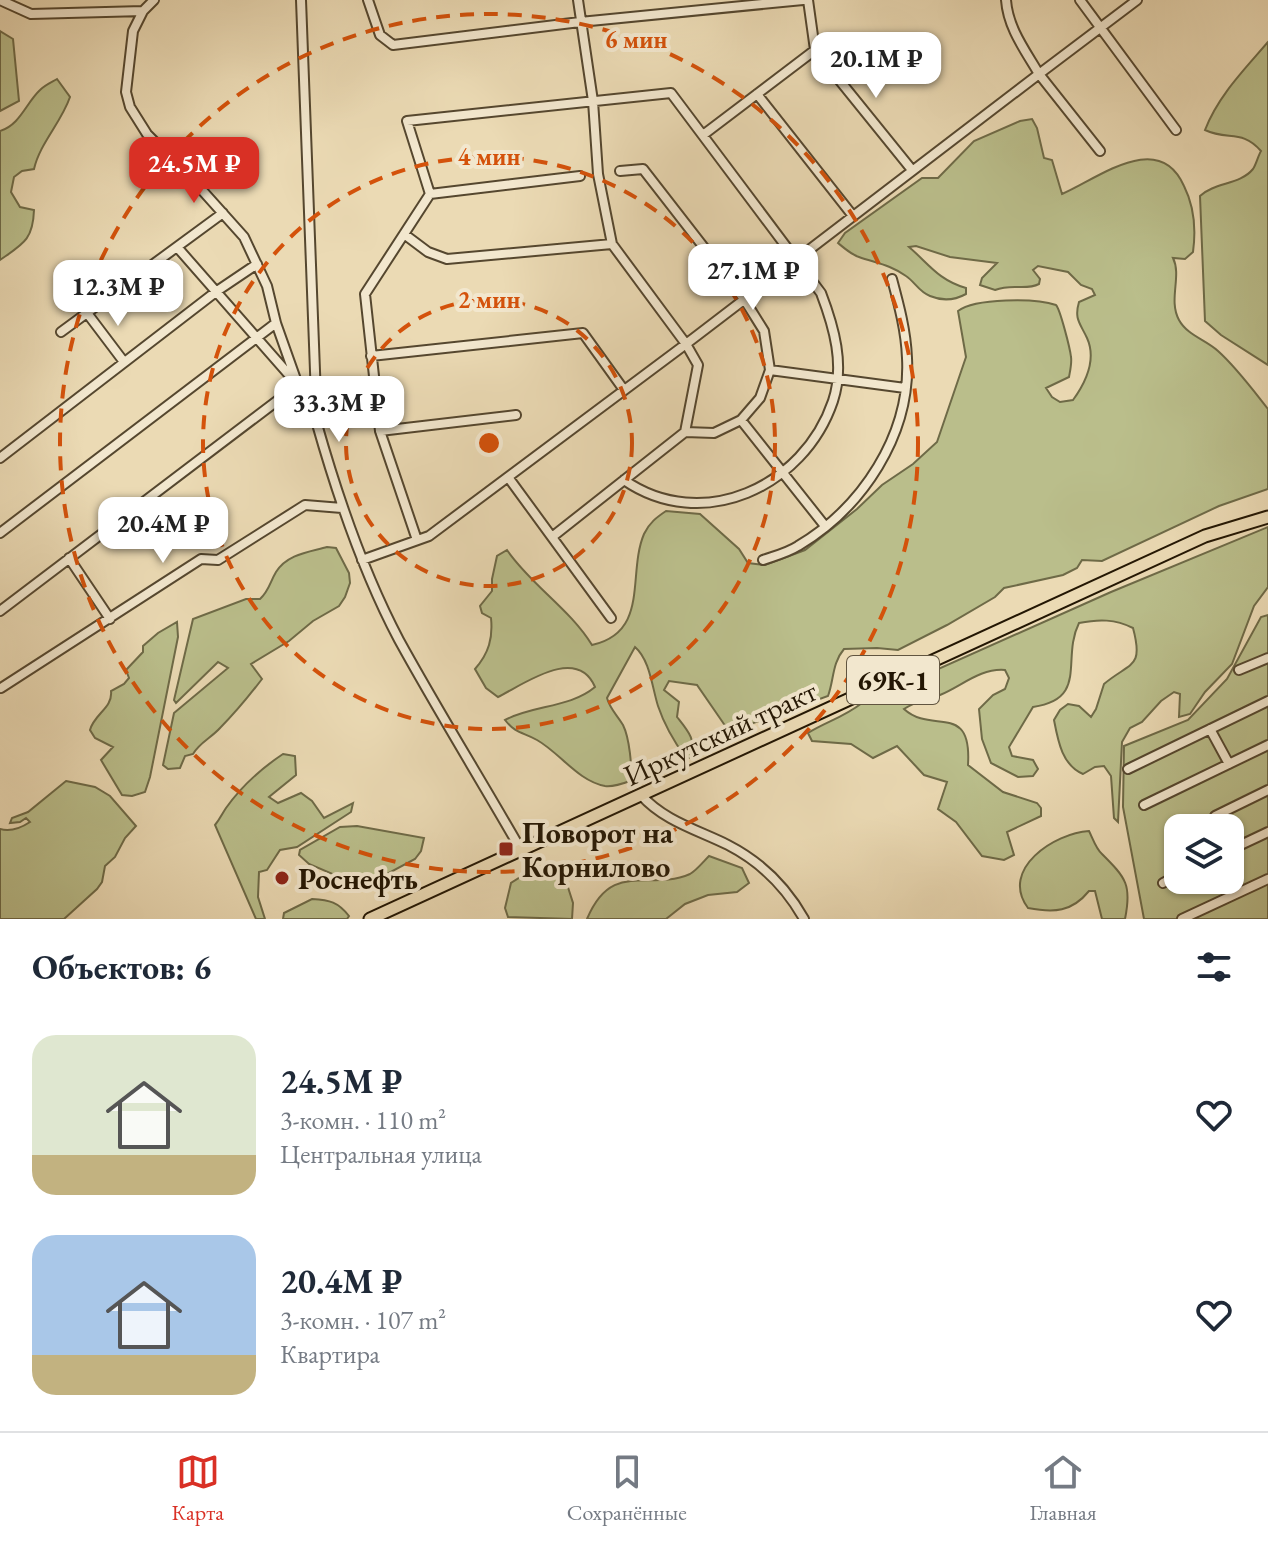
<!DOCTYPE html>
<html lang="ru">
<head>
<meta charset="utf-8">
<style>
	body { margin:0; font-family:"EB Garamond",serif; background:#f6f6f7; color:#1f2937; height:100vh; display:flex; flex-direction:column; font-size:30px; white-space:nowrap }
	* { box-sizing:border-box; margin:0 }
	p { font-size:26px; color:#747a83 }
	.icon { flex:none; width:44px; height:44px; fill:none; stroke:currentColor; stroke-width:2; stroke-linecap:round; stroke-linejoin:round }
	.map { position:relative; height:919px; overflow:hidden }
	.details { display:flex; flex-direction:column; background:#fff; flex:1 }
	.details>* { flex:none }
	.fabs { position:absolute; left:1164px; top:814px; display:grid; gap:16px }
	.fabs a { display:grid; place-items:center; width:80px; height:80px; border-radius:16px; background:#fff; box-shadow:0 2px 6px #0004; font-size:40px }
	.price { position:absolute; translate:-50% -68px; padding:0 18px; border-radius:16px; background:#fff; color:#222; font-size:26px; line-height:52px; filter:drop-shadow(0 2px 4px #0008) }
	.price::after { content:''; position:absolute; left:50%; top:48px; width:24px; height:18px; margin-left:-12px; background:inherit; clip-path:polygon(0 0,100% 0,50% 100%) }
	.price.selected { background:#d93025; color:#fff }
	ul { padding:0; list-style:none }
	li { display:flex; align-items:center; gap:24px; height:200px; padding:0 32px }
	li span { display:grid; place-items:center; flex:none; width:224px; height:160px; border-radius:24px; color:#555 }
	li>.icon { margin-inline-start:auto }
	span .icon { width:96px; height:96px; fill:#fffc; stroke-width:1 }
	li b { font-size:34px }
	h2 { display:flex; justify-content:space-between; align-items:center; height:96px; padding:0 32px; font-size:34px }
	.dock { display:flex; justify-content:space-around; align-items:center; height:112px; border-top:2px solid #e0e1e3; background:#fff; font-size:22px; color:#747a83 }
	.dock a { display:grid; justify-items:center; gap:4px }
	.dock .selected { color:#d93025 }
	.map>svg:first-child { display:block }
	.green { fill:#babe8b; stroke:#6e6a47; stroke-width:2; fill-rule:evenodd }
	.lines { fill:none; stroke-linecap:round; stroke-linejoin:round }
	.minor-casing { stroke:#55472f; stroke-width:12 }
	.major-casing { stroke:#231603; stroke-width:15 }
	.minor { stroke:#f2e7ce; stroke-width:8 }
	.major { stroke:#ebdab4; stroke-width:11 }
	.ring { fill:none; stroke:#d4520b; stroke-width:4; stroke-dasharray:14 10 }
	.poi-dot { fill:#8f2418; stroke:#f2e7ce; stroke-width:3 }
	.labels { text-anchor:middle; dominant-baseline:central; stroke-width:8; stroke-linejoin:round; paint-order:stroke }
	.shield { fill:#f2e7ce; stroke:#615540; stroke-width:2 }
	.shield-label { font-size:28px; font-weight:bold; fill:#231603 }
	.street-label { font-size:30px; fill:#231603; stroke:#f2e7ce }
	.poi-label { font-size:30px; font-weight:bold; fill:#231603; stroke:#f2e7ce; text-anchor:start }
	.centre { fill:#d4520b; stroke:#f2e7ce; stroke-width:4 }
	.ring-label { font-size:24px; text-anchor:middle; font-weight:bold; fill:#d4520b; stroke:#f2e7ce; stroke-width:8; stroke-linejoin:round; paint-order:stroke }
</style>
</head>
<body>
<div class="map">
<svg width="1268" height="919" viewBox="0 0 1268 919">
	<rect width="100%" height="100%" fill="#ebdab4"/>
	<filter id="stains"><feTurbulence type="fractalNoise" baseFrequency=".0025" numOctaves="4"/><feColorMatrix values="0 0 0 0 .2 0 0 0 0 .09 0 0 0 0 .02 0 0 0 .5 -.17"/></filter>
	<radialGradient id="worn" r=".72"><stop offset=".6" stop-color="#630" stop-opacity="0"/><stop offset="1" stop-color="#630" stop-opacity=".3"/></radialGradient>
	<!-- green -->
	<path class="green" d="M0,31l13,8 6,62 -19,10z
		M1268,42v323l-47,-30 -16,-14 -5,-125c15,-14 40,-11 53,-27 3,-4 5,-13 8,-18 -19,-22 -33,-10 -56,-21 13,-34 39,-60 63,-88z
		M57,79l13,18c-9,26 -30,46 -36,72l-12,2 -8,6 -3,15 9,15 14,3c-1,30 -11,34 -34,50v-129c20,-6 26,-28 40,-41 5,-5 12,-8 17,-11z
		M1032,119l5,9 7,30 8,2 10,34c37,-16 97,-65 122,-8 10,20 12,44 9,66l-8,7 -12,-1c9,18 -5,42 6,62 8,15 27,20 39,31 18,16 35,39 50,58v80l-49,17 -117,55 -20,-1 -5,8 -14,7 -59,13 -9,9 -48,28 -49,25 -21,-2 -33,1c-12,14 -10,31 -16,47l-94,34 -8,-3 -29,-42 -28,-4 -5,9 15,12 -2,15c11,14 19,22 15,41h-6c-11,-15 -22,-34 -28,-52 -6,-19 -8,-46 -23,-59l-28,51c3,11 10,17 16,27 6,12 10,43 7,56 -8,3 -17,6 -25,5 -27,-5 -45,-33 -68,-46 -14,-8 -21,-6 -32,-20 28,-15 65,-12 90,-33 -18,-42 -71,-3 -97,10l-12,-9 -11,-19c14,-16 18,-31 16,-51l-9,-5 -2,-7 12,-15v-12l5,-23 10,-6c24,35 63,59 85,95 58,-13 35,-71 52,-111 5,-11 13,-17 22,-23l34,3 39,35 9,14 17,2 40,-15 52,-41 25,-24 31,-21 24,-22 29,-85 -8,-46c17,-13 78,-13 98,-6 4,4 14,43 15,52 1,6 -1,14 -2,20l-23,11 6,9 8,5 13,-2c13,-18 24,-40 14,-62 -7,-15 -13,-19 -8,-36l16,-7 -3,-6 -11,-4 -13,-13 -30,-6 -5,4 7,9 -1,5c-14,7 -26,-1 -44,6l-15,-5 2,-7 15,-15 -47,-6 -34,-11 -7,1c19,16 29,33 57,41v6c-11,6 -24,7 -36,2 -11,-4 -15,-14 -24,-20 -15,-11 -30,-13 -47,-19 -7,-2 -15,-9 -21,-14l7,-10 77,-55h16l36,-37 46,-20z
		M1268,527v60l-14,19 -22,58 -27,28 -15,22 -11,3 1,-23 -6,-2 -13,9 -19,21 -12,6 -8,14 -4,80 -4,-4 -3,-42 -7,-10 -9,1 -12,7c-21,-9 -25,-33 -29,-54l6,-10 8,-6 11,2 12,11 5,-8 8,-25c26,-22 40,-15 29,-56 -18,-9 -34,-9 -54,-5 -18,36 10,76 -46,84l-24,40 3,9 21,4 5,9 -5,7 -15,1 -27,-14 -9,-24 -3,-30 14,-14 12,-6 4,-11 -4,-8c-25,-2 -43,16 -65,25 -13,5 -24,6 -36,14 28,26 68,-8 64,56l35,27 34,11 4,5v8l-34,16 7,23 -10,5 -22,-4 -26,-34 -18,-13 9,-27 -23,-7 -27,-29 -24,12 -22,-14 -39,-3 -4,-8c18,-11 36,-16 54,-30l249,-111z
		M327,547l9,1 13,25 1,10 -5,14 -6,9 -26,15 -24,20 -38,23 11,15c-13,17 -27,34 -42,49 -9,10 -21,15 -27,26l-8,2 -5,12 -12,1 -5,-4 11,-52 54,-45 -10,-6 -42,41 -2,-3 19,-81 53,-20h14c9,-8 10,-17 16,-27 11,-18 33,-20 51,-25z
		M1268,615v304h-124l-21,-112 1,-61 64,-26 39,-41 34,-62zM1178,828h52v52h-52z
		M177,622l1,15 -28,140 -5,15 -13,4 -10,-1 -21,-35 12,-13 -18,-9 -5,-8c4,-16 23,-22 21,-39l13,-7 5,-6 -3,-8 17,-18v-6l15,-13z
		M283,754l12,2 1,19 -27,22 9,6 23,-10 11,8 12,17 29,-15 -2,9 -54,35 -17,3 -13,20 -8,2 -1,25 7,22h-9l-41,-94c5,-6 7,-11 11,-17 15,-21 36,-40 57,-54z
		M66,781l29,6 15,9 26,30 -11,12 -10,19 -10,9 -3,16 -5,7 -33,30h-64v-90c11,3 21,-1 30,-7l-4,-4 -6,4 -10,1 2,-5 16,-6z
		M357,826l67,12 -3,13 -6,8 -41,22 -14,-2 -9,3 -42,-18 -10,-9 1,-5 40,-23z
		M1089,831c4,8 7,18 13,23 24,24 30,31 23,65h-23l-7,-28h-6c-17,21 -35,22 -61,17 -29,-39 27,-75 61,-77z
		M709,856l33,12 7,15 -12,9 -29,3 -23,9 -19,15h-79c25,-60 62,-27 103,-45 7,-4 13,-12 19,-18z
		M533,869l32,9 8,25 -1,16 -64,-2 -3,-9 6,-25z
		M312,899c18,1 26,3 37,17l-2,3h-64l1,-6z"/>
	<g class="lines">
		<defs>
			<path id="minor" d="M0,0l31,14 112,-3
				M154,0l-11,11 -10,20 -7,61 4,15 17,27 45,45 52,58 23,49 9,37 22,62 17,33
				M301,0l16,424c21,74 46,148 82,216 39,71 82,140 122,210
				M368,0l12,35 13,10 187,-23 223,-22
				M578,0l15,101 5,73 14,70
				M808,0l7,50
				M1080,0l96,130
				M815,50l97,120
				M757,94l96,122
				M703,135l112,-85
				M1100,151l-61,-77 98,-74
				M620,171l23,-2 101,130 20,32 6,39 -10,28 -19,22 -27,13 -29,-1
				M430,194l150,-18
				M404,234l24,18 19,7 165,-15 74,100 12,21 -13,67 -133,105
				M87,313l37,49
				M61,332l162,-119
				M371,356l212,-23 41,57
				M770,370l135,18
				M741,420l84,106
				M380,431l136,-16
				M0,458l217,-167 40,-27
				M508,477l103,141
				M0,533l276,-210
				M417,540l-37,-109 -15,-137 65,-100 -23,-73 264,-28 150,200c13,34 24,72 12,108 -29,86 -131,133 -209,79
				M69,558l41,61
				M362,560l67,-24 257,-192 353,-270c-14,-24 -31,-46 -33,-74
				M763,560c11,-4 24,-7 35,-14 64,-38 113,-111 109,-188 -1,-27 -8,-53 -15,-79
				M0,611l298,-226 -121,-138
				M1239,670l29,-12
				M1,688l200,-129 17,1 87,-55 37,3
				M1210,729l19,35
				M1128,769l140,-68
				M641,795c23,26 57,35 87,50 33,17 58,42 76,74
				M1144,805l124,-60
				M1215,816l53,-26
				M1230,850l38,-18
				M1163,883l15,-8
				M1182,919l86,-40"/>
			<path id="major" d="M370,919l835,-383 63,-19"/>
		</defs>
		<!-- minor casing -->
		<use href="#minor" class="minor-casing"/>
		<!-- major casing -->
		<use href="#major" class="major-casing"/>
		<!-- minor -->
		<use href="#minor" class="minor"/>
		<!-- major -->
		<use href="#major" class="major"/>
	</g>
	<!-- distance rings -->
	<g class="ring">
		<circle cx="489" cy="443" r="143"/>
		<circle cx="489" cy="443" r="286"/>
		<circle cx="489" cy="443" r="429"/>
	</g>
	<!-- markers -->
	<g class="poi-dot">
		<rect x="498" y="841" width="16" height="16" rx="4"/>
		<circle cx="282" cy="878" r="8"/>
	</g>
	<g class="labels">
		<!-- shield labels -->
		<rect class="shield" x="847" y="656" width="92" height="48" rx="6"/>
		<g class="shield-label">
			<text x="893" y="680">69К-1</text>
		</g>
		<!-- street labels -->
		<g class="street-label">
			<text transform="translate(720 733) rotate(-25)">Иркутский тракт</text>
		</g>
		<!-- poi labels -->
		<g class="poi-label">
			<text x="522" y="832">Поворот на<tspan x="522" dy="34">Корнилово</tspan></text>
			<text x="298" y="878">Роснефть</text>
		</g>
	</g>
	<circle cx="489" cy="443" r="12" class="centre"/>
	<g class="ring-label">
		<text x="636" y="48">6 мин</text>
		<text x="489" y="165">4 мин</text>
		<text x="489" y="308">2 мин</text>
	</g>
	<rect width="100%" height="100%" filter="url(#stains)"/>
	<rect width="100%" height="100%" fill="url(#worn)"/>
</svg>
<div class="fabs">
<a><svg class="icon" aria-label="layers" viewBox="0 0 24 24"><path d="M12 4l9 5-9 5-9-5zM3 14l9 5 9-5"/></svg></a>
</div>
<b class="price" style="left:876px;top:100px">20.1M ₽</b>
<b class="price selected" style="left:194px;top:205px">24.5M ₽</b>
<b class="price" style="left:753px;top:312px">27.1M ₽</b>
<b class="price" style="left:118px;top:328px">12.3M ₽</b>
<b class="price" style="left:339px;top:444px">33.3M ₽</b>
<b class="price" style="left:163px;top:565px">20.4M ₽</b>
</div>
<section class="details">
<h2>Объектов: 6<svg class="icon" aria-label="filters" viewBox="0 0 24 24"><path d="M4 7h16M4 17h16"/><circle cx="9" cy="7" r="2"/><circle cx="15" cy="17" r="2"/></svg></h2>
<ul>
<li><span style="background:linear-gradient(#dfe7d0 75%,#c2b280 0)"><svg class="icon" aria-label="home" viewBox="0 0 24 24"><path d="M3 11l9-7 9 7M6 9v11h12V9"/></svg></span><div><b>24.5M ₽</b><p>3-комн. · 110 m²</p><p>Центральная улица</p></div><svg class="icon" aria-label="heart" viewBox="0 0 24 24"><path d="M12 20l-8-8c-3-5 5-10 8-4 3-6 11-1 8 4z"/></svg></li>
<li><span style="background:linear-gradient(#a9c7e8 75%,#c2b280 0)"><svg class="icon" aria-label="home" viewBox="0 0 24 24"><path d="M3 11l9-7 9 7M6 9v11h12V9"/></svg></span><div><b>20.4M ₽</b><p>3-комн. · 107 m²</p><p>Квартира</p></div><svg class="icon" aria-label="heart" viewBox="0 0 24 24"><path d="M12 20l-8-8c-3-5 5-10 8-4 3-6 11-1 8 4z"/></svg></li>
</ul>
</section>
<nav class="dock">
<a class="selected"><svg class="icon" aria-label="map" viewBox="0 0 24 24"><path d="M3 6l6-2 6 2 6-2v14l-6 2-6-2-6 2zM9 4v14M15 6v14"/></svg>Карта</a>
<a><svg class="icon" aria-label="saved" viewBox="0 0 24 24"><path d="M7 4h10v16l-5-4-5 4z"/></svg>Сохранённые</a>
<a><svg class="icon" aria-label="home" viewBox="0 0 24 24"><path d="M3 11l9-7 9 7M6 9v11h12V9"/></svg>Главная</a>
</nav>
</body>
</html>
